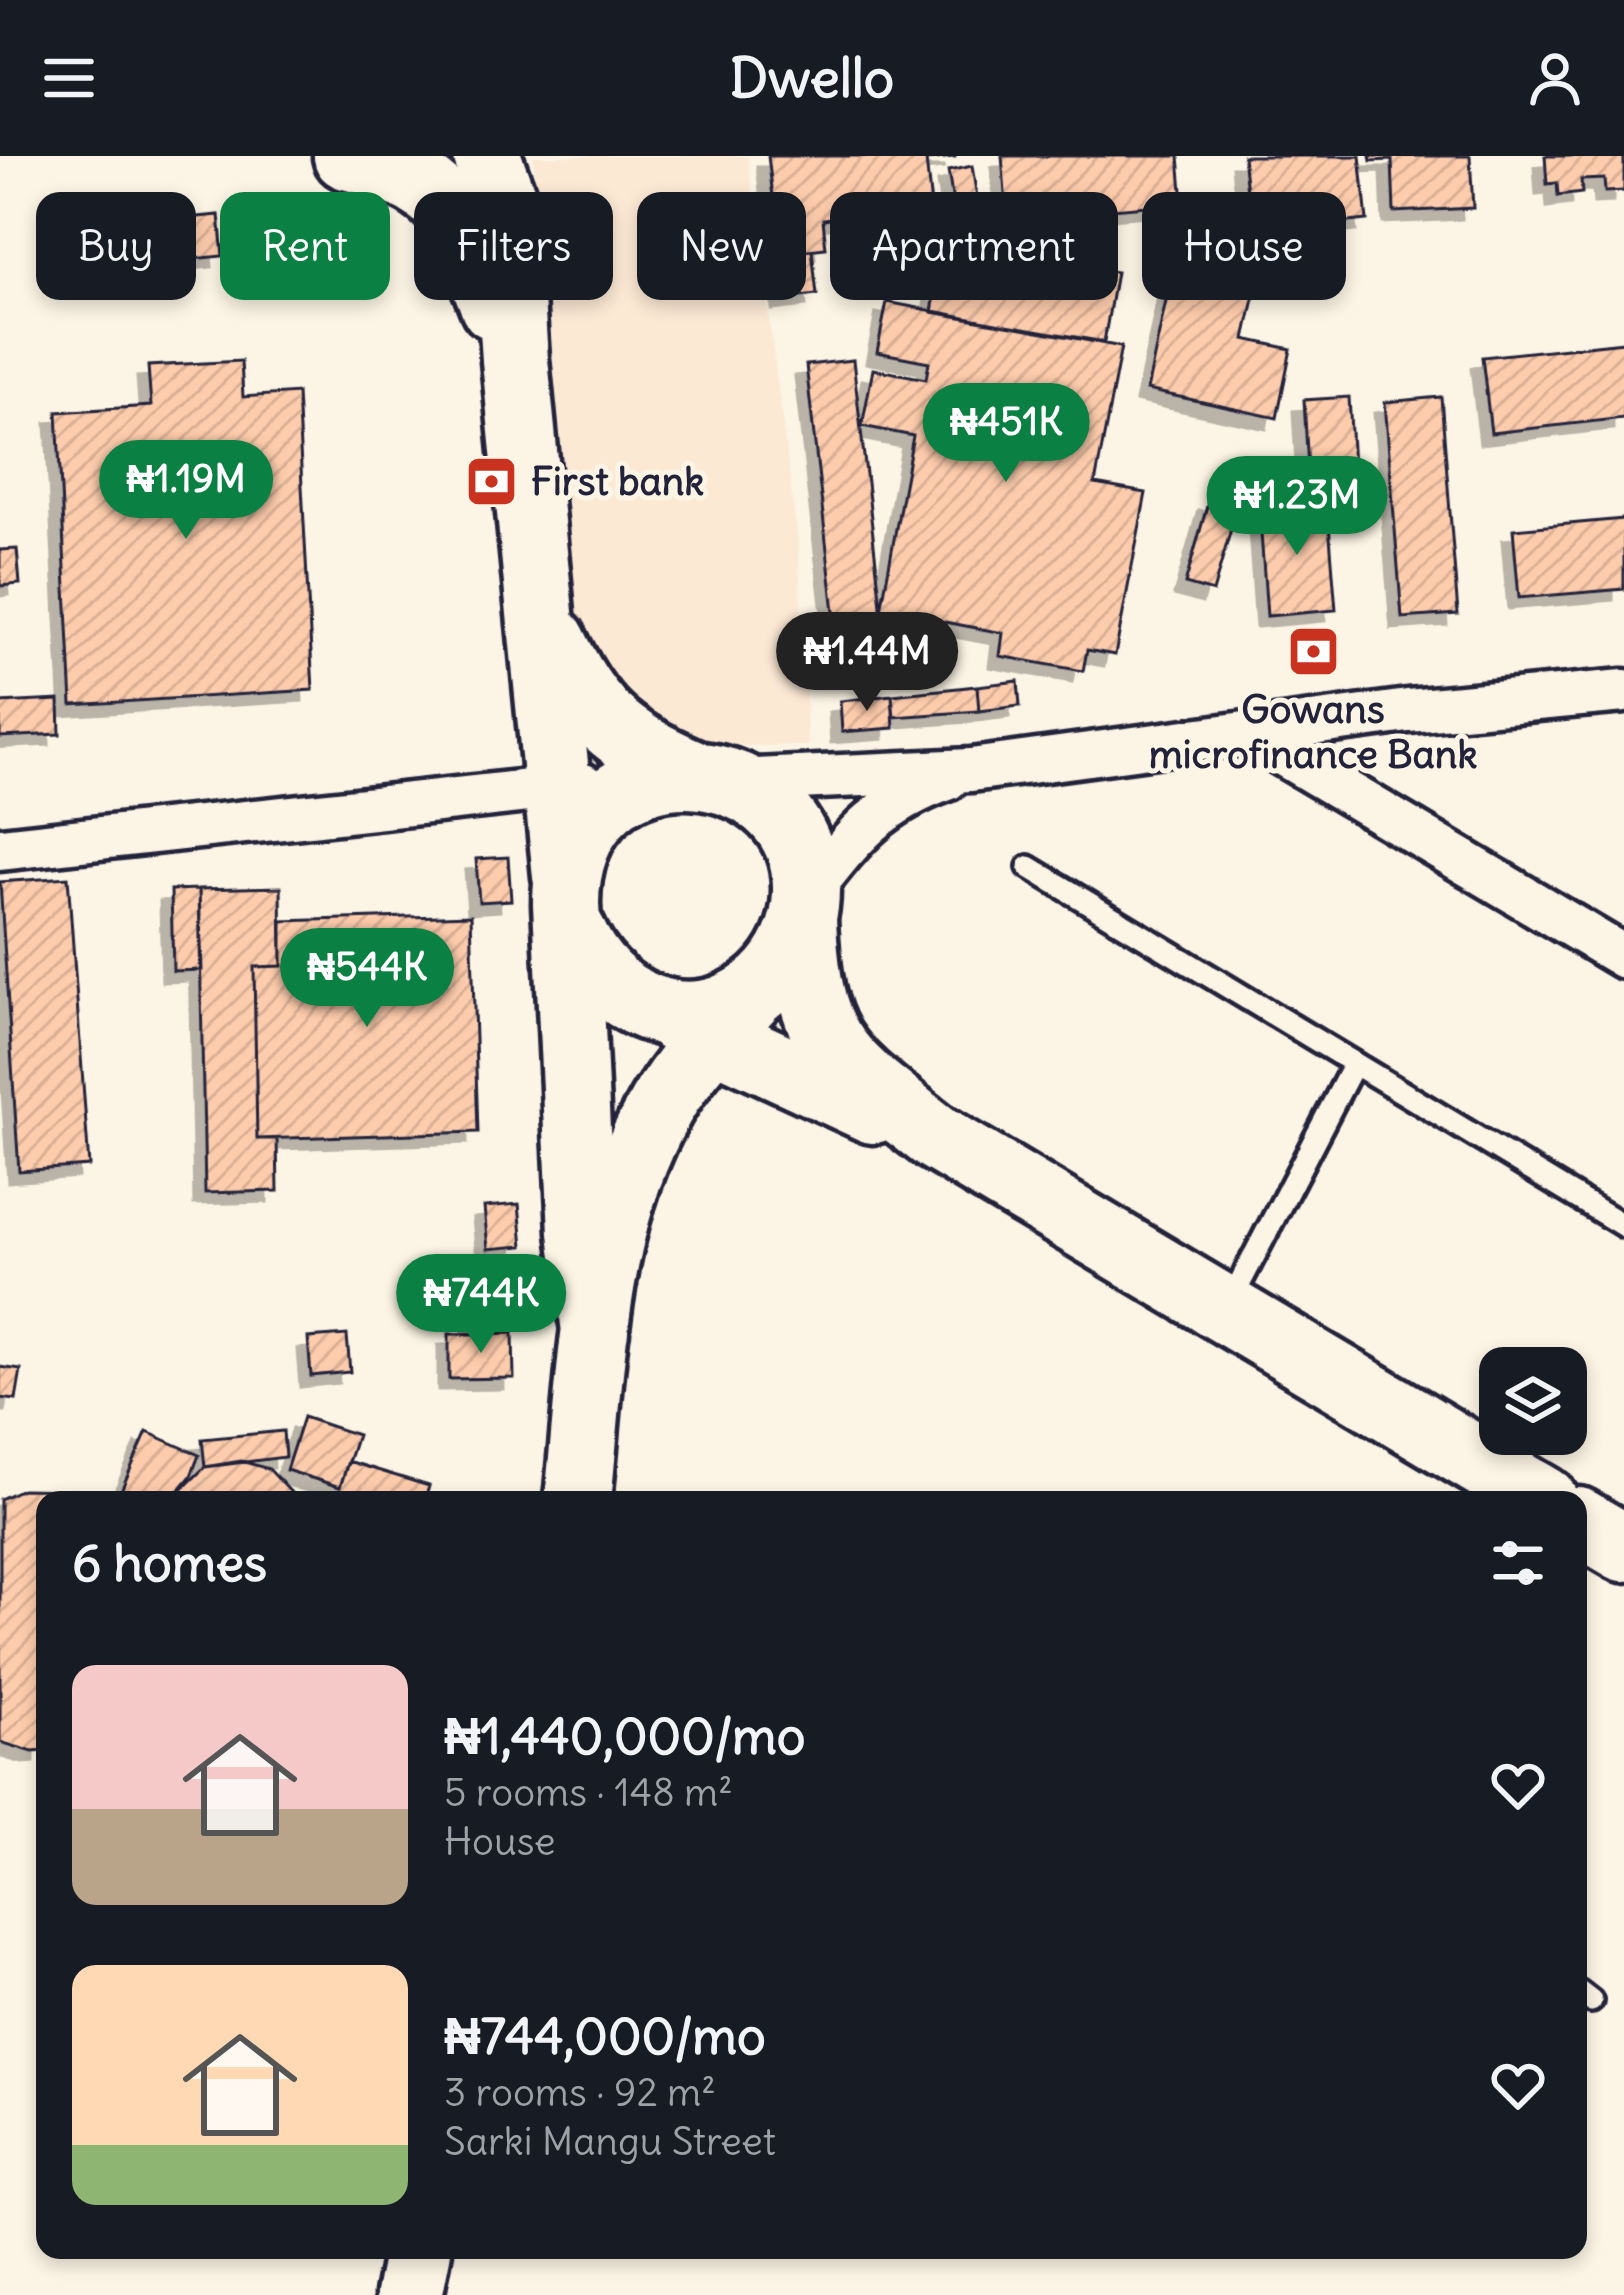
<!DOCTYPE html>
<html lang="en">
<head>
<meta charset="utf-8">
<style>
	body { margin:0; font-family:Delius,sans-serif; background:#242831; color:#f1f3f6; height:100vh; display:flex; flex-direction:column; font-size:45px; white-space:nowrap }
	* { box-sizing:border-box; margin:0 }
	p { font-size:39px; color:#9ea1a6 }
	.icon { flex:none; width:66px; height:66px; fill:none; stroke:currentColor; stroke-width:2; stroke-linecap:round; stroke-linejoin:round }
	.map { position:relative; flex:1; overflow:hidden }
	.panel { position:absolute; left:36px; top:1335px; width:1551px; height:768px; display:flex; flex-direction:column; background:#171b24; border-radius:24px; box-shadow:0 6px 18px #0003 }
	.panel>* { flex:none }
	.top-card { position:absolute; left:36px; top:36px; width:1554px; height:108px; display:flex; gap:24px }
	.fabs { position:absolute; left:1479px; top:1191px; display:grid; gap:24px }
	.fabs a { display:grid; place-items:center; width:108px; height:108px; border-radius:24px; background:#171b24; box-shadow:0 6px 18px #0003; font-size:60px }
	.price { position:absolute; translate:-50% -102px; padding:0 27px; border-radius:42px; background:#0b8043; color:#fff; font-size:39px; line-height:78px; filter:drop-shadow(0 3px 6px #0008) }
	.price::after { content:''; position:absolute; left:50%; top:72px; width:36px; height:27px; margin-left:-18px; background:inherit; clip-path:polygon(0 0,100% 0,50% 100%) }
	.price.selected { background:#222; color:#fff }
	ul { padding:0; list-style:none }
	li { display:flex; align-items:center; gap:36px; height:300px; padding:0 36px }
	li span { display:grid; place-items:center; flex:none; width:336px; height:240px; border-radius:24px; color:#555 }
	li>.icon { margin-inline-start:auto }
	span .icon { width:144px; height:144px; fill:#fffc; stroke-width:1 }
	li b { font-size:51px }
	h2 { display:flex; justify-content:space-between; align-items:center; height:144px; padding:0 36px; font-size:51px }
	.pill { padding:0 42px; border-radius:24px; background:#171b24; box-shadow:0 6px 18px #0003; font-size:42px; line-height:108px }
	.pill.selected { background:#0b8043; color:#fff }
	header { display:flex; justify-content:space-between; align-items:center; height:156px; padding:0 36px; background:#171b24; font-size:54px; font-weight:700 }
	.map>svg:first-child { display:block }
	.built { fill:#fce9d4 }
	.building { fill:url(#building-hatch); stroke:#22223b; stroke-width:3; filter:url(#shadow) }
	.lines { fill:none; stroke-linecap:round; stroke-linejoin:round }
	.lane-casing { stroke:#22223b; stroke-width:30 }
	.street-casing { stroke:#22223b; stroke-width:51 }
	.primary-casing { stroke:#22223b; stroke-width:75 }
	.lane { stroke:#fcf5e5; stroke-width:21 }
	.street { stroke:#fcf5e5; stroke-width:42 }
	.primary { stroke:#fcf5e5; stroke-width:66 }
	.labels { text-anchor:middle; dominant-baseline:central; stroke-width:10; stroke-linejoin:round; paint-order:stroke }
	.poi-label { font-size:39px; font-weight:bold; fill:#22223b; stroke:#fcf5e5; text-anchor:start }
</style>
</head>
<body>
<header><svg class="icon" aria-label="menu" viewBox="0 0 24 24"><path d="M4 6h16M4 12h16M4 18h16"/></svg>Dwello<svg class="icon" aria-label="person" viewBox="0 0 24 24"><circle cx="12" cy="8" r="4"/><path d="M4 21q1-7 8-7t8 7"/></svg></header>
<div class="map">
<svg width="1624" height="2139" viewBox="0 0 1624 2139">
	<defs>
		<pattern id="building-hatch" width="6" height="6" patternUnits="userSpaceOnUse" patternTransform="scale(3)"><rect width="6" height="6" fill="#fdccac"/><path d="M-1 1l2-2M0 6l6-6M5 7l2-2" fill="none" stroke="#d9af95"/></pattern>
		<filter id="shadow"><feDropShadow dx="-11" dy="11" stdDeviation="0" flood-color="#0004"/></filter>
	</defs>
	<rect width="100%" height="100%" fill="#fcf5e5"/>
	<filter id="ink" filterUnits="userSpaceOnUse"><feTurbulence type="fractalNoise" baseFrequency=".00833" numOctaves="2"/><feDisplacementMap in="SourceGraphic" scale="24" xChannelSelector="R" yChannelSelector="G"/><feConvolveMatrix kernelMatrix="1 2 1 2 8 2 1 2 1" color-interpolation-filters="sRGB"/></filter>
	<g filter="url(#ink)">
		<!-- built -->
		<path class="built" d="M533,0h215l50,385 10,205 -110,-1 -60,-35 -62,-77z"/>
		<!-- building -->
		<path class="building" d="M768,0h187v1l-29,3 5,46 -108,13 3,29 -46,5z
			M1002,0h177l4,47 -176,15z
			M1243,0h117l7,64 -45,5 -2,-15 -70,8z
			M1370,0h100l3,52 -79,4 -2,-52 -21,1z
			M1545,0h79v35l-19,1 -1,-13 -23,1 1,13 -24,3 -1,-13 -10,1z
			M972,10l5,32 -24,4 -5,-31z
			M219,59l4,41 -95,9 -3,-41z
			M944,86l172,30 -12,70 -172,-30z
			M812,94l5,45 -34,4 -3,-46z
			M1176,98l84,18 -15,67 46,10 -14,69 -130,-28z
			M887,146l234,45 -26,137 51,9 -31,162 -28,-5 -4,21 -83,-15 3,-23 -122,-23 32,-174 -51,-10 11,-57 53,10 3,-17 -52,-10z
			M1624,186v76l-133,15 -9,-76z
			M853,204l32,281 -47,6 -32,-282z
			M241,205l2,36 54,-4 16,297 -241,15 -15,-293 94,-6 -3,-40z
			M1349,241l5,87 -45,3 -5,-87z
			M1441,241l17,217 -56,4 -17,-216z
			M1209,343l28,9 -24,84 -28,-8z
			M1327,343l9,111 -69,6 -8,-111z
			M1624,363v70l-105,9 -6,-69z
			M17,393l3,35 -20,2v-36z
			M1018,525l2,25 -41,5 -2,-25z
			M977,530l2,25 -85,6 -2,-22z
			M892,539l2,33 -52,4 -2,-31z
			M59,544l1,34 -60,3v-34z
			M508,701l3,43 -32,2 -3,-43z
			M68,721l21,289 -70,5 -19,-289z
			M281,731l1,79 -28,1 3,172h20l1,52 -73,2 -6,-304z
			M199,733l3,81 -29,1 -2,-81z
			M471,759l7,217 -221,7 -3,-172 28,-1v-45z
			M519,1048l4,42 -35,3 -4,-42z
			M512,1133l1,44 -39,1 -1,-44z
			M513,1177l1,45 -65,1v-45z
			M347,1179l3,37 -39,4 -3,-38z
			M0,1211l21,3 -5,30 -16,-2z
			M303,1261l54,18 -17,52 -54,-17z
			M283,1275l2,26 -80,10 -3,-28z
			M147,1276l52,23 -8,21 -20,24 -52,-5z
			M241,1305l28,8 29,31h-127l34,-33z
			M348,1305l81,25 -4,14h-89z
			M22,1333l52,1 25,10h-54v251l-12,1 -33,-10v-243z"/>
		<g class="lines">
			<defs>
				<path id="lane" d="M1029,711l595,359
					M1229,1148l125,-240
					M1578,1835l13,10"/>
				<path id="street" d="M1249,578l375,223
					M732,625l239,-11 437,-59 216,-20
					M0,693l583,-64
					M806,741c46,-58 69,-92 141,-118"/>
				<path id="primary" d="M347,0c104,27 110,56 147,150
					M487,0l18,49 10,155 51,516
					M553,485c35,74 63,98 137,131
					M803,762c5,130 34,142 131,218l610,364
					M571,773c31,74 114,114 185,62 27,-20 45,-52 49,-85 19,-162 -239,-186 -239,-2l16,328 13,99
					M678,864l195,90
					M578,1344c14,-132 15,-276 83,-394 25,-42 60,-78 93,-114
					M1578,1365l46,27
					M409,2139l9,-45"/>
			</defs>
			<!-- lane casing -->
			<use href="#lane" class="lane-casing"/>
			<!-- street casing -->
			<use href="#street" class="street-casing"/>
			<!-- primary casing -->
			<use href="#primary" class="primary-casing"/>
			<!-- lane -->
			<use href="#lane" class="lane"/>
			<!-- street -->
			<use href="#street" class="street"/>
			<!-- primary -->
			<use href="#primary" class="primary"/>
		</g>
	</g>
	<!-- icons -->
	<defs>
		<symbol id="bank-square" viewBox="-11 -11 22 22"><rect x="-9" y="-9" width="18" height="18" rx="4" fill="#c8321e" stroke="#fcf5e5"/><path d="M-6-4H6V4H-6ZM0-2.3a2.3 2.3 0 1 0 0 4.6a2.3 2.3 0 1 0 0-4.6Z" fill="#fff"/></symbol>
	</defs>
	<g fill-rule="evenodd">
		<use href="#bank-square" x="462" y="296" width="59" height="59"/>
		<use href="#bank-square" x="1284" y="466" width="59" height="59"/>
	</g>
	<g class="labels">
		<!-- poi labels -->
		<g class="poi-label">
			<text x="531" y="325">First bank</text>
			<text x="1313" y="553" text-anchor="middle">Gowans<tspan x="1313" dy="45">microfinance Bank</tspan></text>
		</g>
	</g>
</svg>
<div class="fabs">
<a><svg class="icon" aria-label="layers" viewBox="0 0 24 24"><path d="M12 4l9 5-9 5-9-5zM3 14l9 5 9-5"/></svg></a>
</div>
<b class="price" style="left:1006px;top:329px">₦451K</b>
<b class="price" style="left:186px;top:386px">₦1.19M</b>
<b class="price" style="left:1297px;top:402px">₦1.23M</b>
<b class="price selected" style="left:867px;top:558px">₦1.44M</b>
<b class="price" style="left:367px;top:874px">₦544K</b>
<b class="price" style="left:481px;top:1200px">₦744K</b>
<div class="top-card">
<a class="pill">Buy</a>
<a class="pill selected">Rent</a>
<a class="pill">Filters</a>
<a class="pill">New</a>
<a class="pill">Apartment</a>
<a class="pill">House</a>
</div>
<section class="panel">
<h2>6 homes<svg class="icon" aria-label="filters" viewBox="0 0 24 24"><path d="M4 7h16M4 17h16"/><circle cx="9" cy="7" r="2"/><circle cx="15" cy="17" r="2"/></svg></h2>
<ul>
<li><span style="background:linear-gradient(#f6c9c9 60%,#b9a48a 0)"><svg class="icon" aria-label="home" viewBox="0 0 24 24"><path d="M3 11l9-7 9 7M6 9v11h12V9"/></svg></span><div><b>₦1,440,000/mo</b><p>5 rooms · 148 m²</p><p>House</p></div><svg class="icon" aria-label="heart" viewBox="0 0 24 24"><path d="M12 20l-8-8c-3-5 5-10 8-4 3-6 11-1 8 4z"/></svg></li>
<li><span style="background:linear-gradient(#ffd9b3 75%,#8fb573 0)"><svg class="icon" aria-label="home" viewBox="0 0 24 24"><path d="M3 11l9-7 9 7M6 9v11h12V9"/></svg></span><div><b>₦744,000/mo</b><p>3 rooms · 92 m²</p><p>Sarki Mangu Street</p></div><svg class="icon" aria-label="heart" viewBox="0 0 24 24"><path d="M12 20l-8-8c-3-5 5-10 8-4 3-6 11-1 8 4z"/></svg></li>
</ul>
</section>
</div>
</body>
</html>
